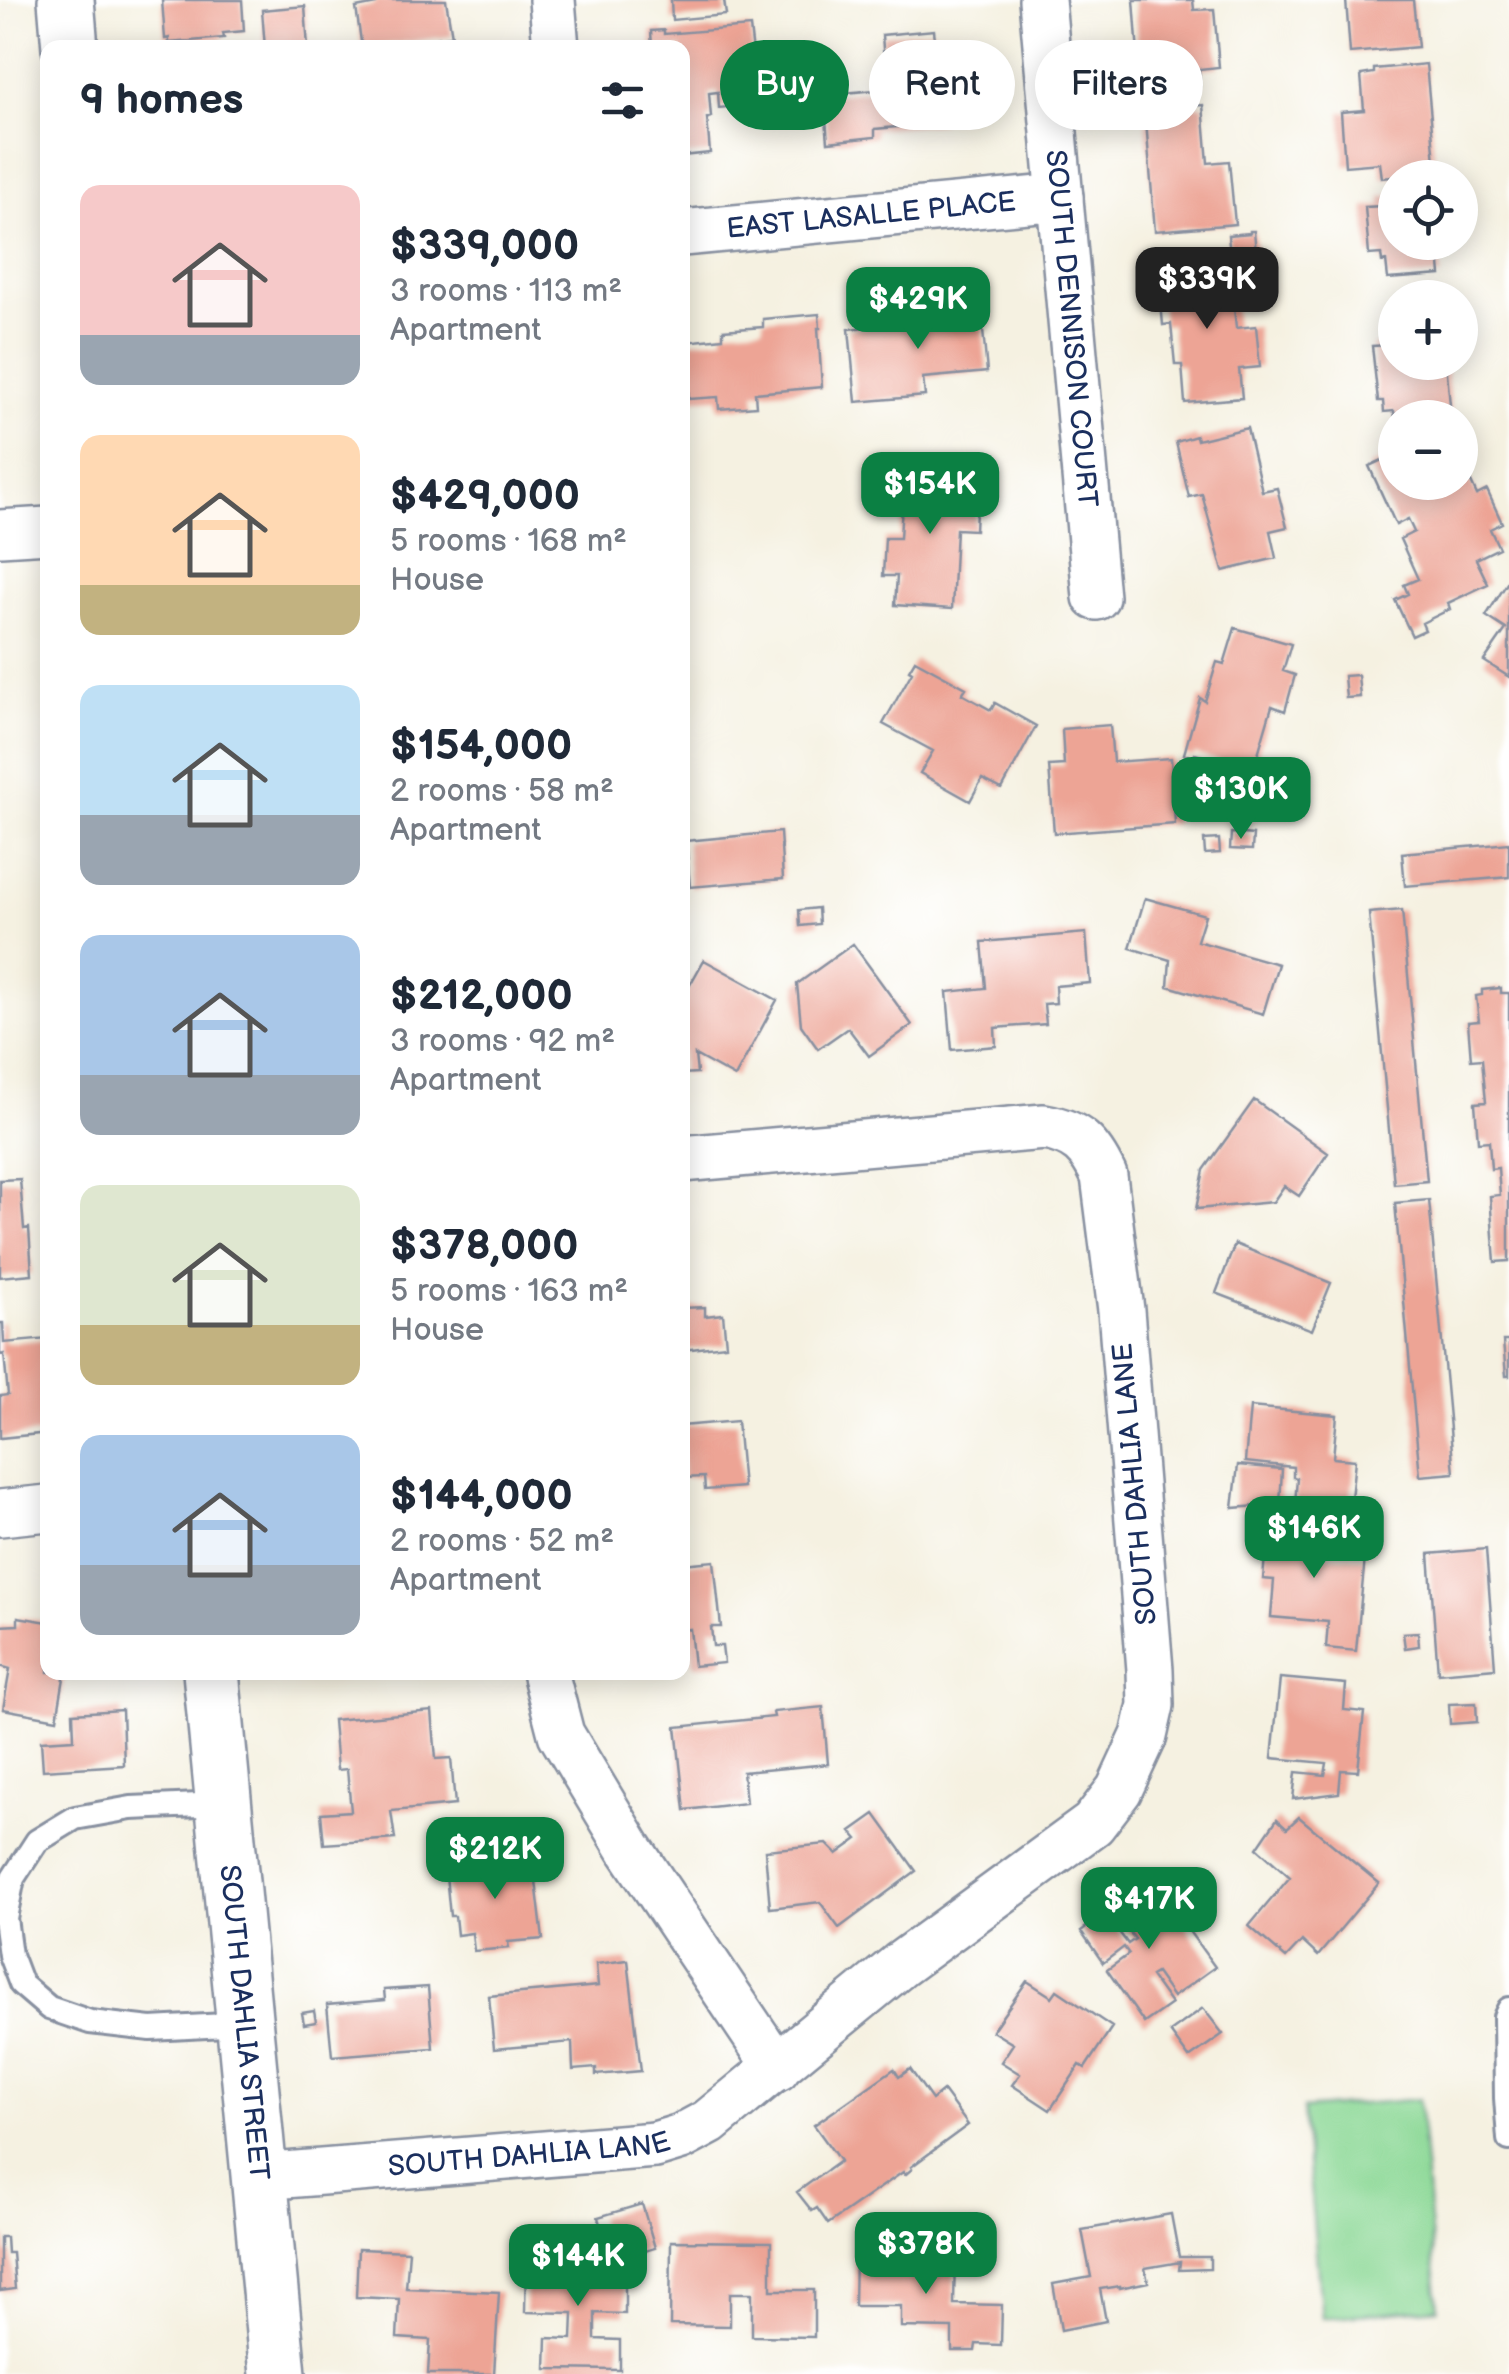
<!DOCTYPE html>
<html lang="en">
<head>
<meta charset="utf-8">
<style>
	body { margin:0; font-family:"Balsamiq Sans",sans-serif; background:#f2f2f3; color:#1f2937; height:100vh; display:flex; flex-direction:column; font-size:38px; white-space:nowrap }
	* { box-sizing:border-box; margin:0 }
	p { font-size:32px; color:#747a83 }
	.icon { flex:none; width:55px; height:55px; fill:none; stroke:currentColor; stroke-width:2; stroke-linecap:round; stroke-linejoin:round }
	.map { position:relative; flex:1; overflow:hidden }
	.sheet { position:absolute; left:40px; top:40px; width:650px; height:1640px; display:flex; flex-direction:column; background:#fff; border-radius:20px; box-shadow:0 5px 25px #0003 }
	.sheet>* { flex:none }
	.top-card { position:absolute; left:720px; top:40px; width:638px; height:90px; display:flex; gap:20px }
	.buttons { position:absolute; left:1378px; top:160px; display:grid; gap:20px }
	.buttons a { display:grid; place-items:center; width:100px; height:100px; border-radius:50%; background:#fff; box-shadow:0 5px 25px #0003; font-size:50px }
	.price { position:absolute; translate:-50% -85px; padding:0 22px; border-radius:20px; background:#0b8043; color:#fff; font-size:32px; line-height:65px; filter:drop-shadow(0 2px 5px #0008) }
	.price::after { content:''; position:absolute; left:50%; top:60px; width:30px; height:22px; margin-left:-15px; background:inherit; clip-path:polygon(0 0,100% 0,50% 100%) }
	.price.selected { background:#222; color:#fff }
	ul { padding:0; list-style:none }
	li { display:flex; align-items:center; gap:30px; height:250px; padding:0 40px }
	li span { display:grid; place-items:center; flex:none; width:280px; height:200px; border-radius:20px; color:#555 }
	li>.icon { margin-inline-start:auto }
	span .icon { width:120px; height:120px; fill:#fffc; stroke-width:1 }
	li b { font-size:42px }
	h2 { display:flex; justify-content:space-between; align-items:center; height:120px; padding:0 40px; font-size:42px }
	.chip { padding:0 35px; border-radius:45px; background:#fff; box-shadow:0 5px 25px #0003; font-size:35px; line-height:90px }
	.chip.selected { background:#0b8043; color:#fff }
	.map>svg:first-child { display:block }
	.green { fill:#8bd895; stroke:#53847a; stroke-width:2.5 }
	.building { fill:#eda495 }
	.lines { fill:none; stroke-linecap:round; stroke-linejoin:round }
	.service-casing { stroke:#8890a0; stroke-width:28 }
	.minor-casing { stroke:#8890a0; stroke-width:50 }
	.tertiary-casing { stroke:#8890a0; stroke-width:60 }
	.service { stroke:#fff; stroke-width:22 }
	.minor { stroke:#fff; stroke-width:45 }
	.tertiary { stroke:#fff; stroke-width:55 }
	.labels { text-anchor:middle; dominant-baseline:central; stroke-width:10; stroke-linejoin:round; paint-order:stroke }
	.street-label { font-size:28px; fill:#1b2f5e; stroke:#fff }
</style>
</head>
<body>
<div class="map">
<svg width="1509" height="2374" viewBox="0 0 1509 2374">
	<rect width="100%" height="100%" fill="#fff"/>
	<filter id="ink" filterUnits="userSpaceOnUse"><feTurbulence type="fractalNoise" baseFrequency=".01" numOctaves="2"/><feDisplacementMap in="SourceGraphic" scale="20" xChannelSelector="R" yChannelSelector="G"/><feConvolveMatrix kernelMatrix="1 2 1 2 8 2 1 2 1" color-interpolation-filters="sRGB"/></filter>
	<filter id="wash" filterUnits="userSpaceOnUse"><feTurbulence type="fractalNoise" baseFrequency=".0048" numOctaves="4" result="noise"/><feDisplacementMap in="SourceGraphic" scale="40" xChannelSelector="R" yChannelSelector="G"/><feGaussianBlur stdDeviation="2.25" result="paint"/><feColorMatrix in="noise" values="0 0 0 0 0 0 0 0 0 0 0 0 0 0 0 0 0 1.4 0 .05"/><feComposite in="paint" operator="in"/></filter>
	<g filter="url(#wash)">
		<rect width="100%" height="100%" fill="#f5f1e1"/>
		<!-- green -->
		<path class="green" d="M1419,2099l19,209 -116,10 -19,-209z"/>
		<g id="blocks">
			<!-- building -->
			<path class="building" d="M162,0h80l2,31 -21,2 1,5 -55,5v-5l-4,1z
				M375,0h71l6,36 -90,12 -6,-40 20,-4z
				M671,0h53l2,15 -54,5z
				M1134,0h59l1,10 20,-1 5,58 -20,2 1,17 -50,4 -2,-23 -9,1z
				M1346,0h67l5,47 -68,6z
				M305,6l3,42h-43l-3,-38z
				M750,27l9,77 -40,4 -1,-16 -9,1 2,24 -4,1 3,35 -28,3v-108h-30l-1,-17 13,-1v4z
				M934,30l5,48 3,-1 4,42h-4v4l-67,6v8l-47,5 -4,-47 62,-6 -4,-54z
				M826,50l3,15h-6l2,12 -17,2 -4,-26z
				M1426,64l10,109 -54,5 -2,-15 -35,3 -4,-54 23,-2 -3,-35 13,-2v-4z
				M1203,105l5,58 21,-2 6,63 -80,7 -10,-122z
				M1395,195v47h43l3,33 -53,4 -2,-18 -4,1 -1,-8 -12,1 -4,-48 17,-1 -1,-9z
				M1250,231h4l2,21 -26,3 -2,-20 22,-2z
				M1230,265l6,63 20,-2 4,41 -21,2 3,29 -57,5 -3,-38h-7l-4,-41 -8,1 -5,-57 13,-1 1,4z
				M983,301l2,19h-3l5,52 -64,6 2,18 -69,6 -7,-73 79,-9 -1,-14z
				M819,314l1,14h-2l4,59 -67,6 1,13 -37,3 -1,-12 -29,2 -5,-57 39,-4v-8l40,-3v-8z
				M1387,320h8v42h51l5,54 -56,2 -1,-7 -10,1 -1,-11h-5l-6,-55 17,-1z
				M1247,428l15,63 15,-3 10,39 -17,4 6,27 -53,13 -21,-77 -13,3 -13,-55 20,-6 1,4z
				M1395,454v28h65v-24l17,37 10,-5 15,33 -12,6 9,19 -23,11 12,25 -40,19 2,6 -28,14 3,7 -13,6 -17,-36 13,-6 -4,-9 14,-6 -18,-40 14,-7 -6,-13 -12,6 -27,-59z
				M955,471l23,1 -3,58 -19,-1 -4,80 -57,-4 2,-29h-14l2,-38h15l4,-66 50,2z
				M1509,580v97l-25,-16 22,-32 -20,-13z
				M1235,628l56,16 -8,27 12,4 -10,36 -13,-5 -19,65 -58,-17 -2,3 -9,-3 16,-56 5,3 12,-39 7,2z
				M915,660l51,28 -4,6 29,16 4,-7 41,23 -34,63 -20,-10 -12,22 -50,-28 13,-22 -50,-27 29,-52 -3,-2z
				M1358,675l2,22 -14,1 -2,-22z
				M1110,725l3,37 58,-4 4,66 -121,9 -5,-67 15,-1 -2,-36z
				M780,832l3,47 -93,8 -4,-46z
				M1231,833l22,2 -1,15 -22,-1z
				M1219,839l1,14 -15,1 -1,-14z
				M1509,843v34l-104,9 -3,-33z
				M1145,898l60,17 -8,26 81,23 -15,50 -95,-28 2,-26 -40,-12z
				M818,908l1,16 -19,2 -1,-16z
				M1402,910l25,271 -33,3 -25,-271z
				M1086,933l4,50 -35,3 1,17 -12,1 2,20 -51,4 1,18 -44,4 -5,-58 39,-4 -4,-46z
				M853,944l59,81 -43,31 -21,-28 -30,21 -17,-24 -4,-41z
				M704,960l73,40 -42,77 -40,-22 2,18 -15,1v-75z
				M1501,988v5h8v268l-14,1 -5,-66 10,-1 -2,-27 -7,1 -2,-28 -11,1 -3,-39 11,-1 -4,-43 -11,1 -3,-38 11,-1 -3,-25 6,-1v-5z
				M1254,1100l74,53 -29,43 -15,-10 -11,16 -77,7 8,-39z
				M20,1179l4,50 5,-1 3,46 -32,3v-97z
				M1429,1200l25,273 -34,3 -25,-273z
				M1235,1244l96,39 -19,47 -96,-37z
				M705,1307v9l18,-2 3,31 -44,5v-42z
				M0,1323h3l1,20 44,-4v94l-48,5v-42l8,-1 -4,-41 -4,1z
				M1503,1341h6v35h-3z
				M1250,1407l87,8 -4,43 22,2 -4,39 -56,5 2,-26 -4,-1v-10l-48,-5z
				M737,1421l6,66 -38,3 -1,-13 -22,1v-52z
				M1238,1465l44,4 -2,35 -47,4z
				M1268,1521l60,6 -2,28 39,3 -9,93 -30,-3 2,-26 -57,-5 3,-37 -11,-1z
				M1486,1549l9,119 -57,5 -9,-119z
				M714,1561l7,66h-10l2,19h9l2,17 -30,3 -4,-37 -8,1v-66z
				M18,1617l30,5v50h17l-8,47 -54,-10 7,-40 -10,-3v-40l18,-1z
				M1418,1632l1,14 -14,2 -2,-15z
				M1280,1678l66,6 -2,26 20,2 -6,59 -17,-1 -2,23 -46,6 3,-27 29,3 2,-12 -55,-5z
				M1476,1703l1,19 -27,2 -1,-20z
				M823,1707l5,57 -85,8 3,31 -61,7 -9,-83 98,-10 -1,-5z
				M122,1710l2,55 -81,5 -2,-29 33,-2 -1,-26z
				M432,1711l4,48 15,-1 4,47 -64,6 4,28 -71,5 -3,-31 30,-2 -4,-42 -10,1 -4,-50z
				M875,1814l41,57 -77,57 -19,-26 -50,6 -5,-58 62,-6 10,10 21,-15 -7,-8z
				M1299,1817l80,66 -61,73 -16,-15 -16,17 -37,-32 41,-49 -33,-29 20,-29 10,9z
				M533,1856l10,83 -35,3 1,6 -35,3 -2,-18 -15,2 -2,-19h-5l-5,-51z
				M1154,1883l61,84 -42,30 -17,-24 -5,3 20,28 -27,19 -37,-53 22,-16 -5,-7 -21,16 -22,-32 24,-18 23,31 7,-5 -22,-27z
				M628,1960l13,111 -45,4v-7l-23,2 -1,-28 -78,7 -5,-53 109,-10 -2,-22z
				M1027,1981l25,16 5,-7 55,37 -27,41 -5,-3 -30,45 -38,-25 8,-11 -19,-12 12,-18 -21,-13z
				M428,1987l5,61 -101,8 -5,-51 58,-5 -1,-10z
				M1203,2008l20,26 -34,24 -19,-26z
				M314,2011l2,11 -12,2 -2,-11z
				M894,2069l5,8 11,-8 22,31 11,-9 25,34 -57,42 1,2 -7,6 -2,-3 -75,52 -11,-16 -5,3 -15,-19 43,-31 -26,-36z
				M642,2204l13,44 -45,13 -12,-44z
				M1171,2214l8,43h31v12l-31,1 1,-8 -35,6 3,14 -28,6v-2l-20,3 6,32 -45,9 -8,-46 38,-7 -9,-47z
				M0,2237h6l1,16h5l3,36 -15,2z
				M671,2241l100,1v48h43v47l-62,-1v-43h-22v33l-60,-1z
				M358,2249l51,2 -3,37 93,4 -5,82h-66l2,-34 -33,-2 2,-39 -43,-2z
				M855,2255l100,2 -1,47 48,1 -1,40 -25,-1 -1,7h-23v-23l-51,-1v-21h-47z
				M526,2261l99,2v51l-30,-1v26l25,1v30l-74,-1 1,-31 25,1 1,-26 -48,-1z"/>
		</g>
	</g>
	<g filter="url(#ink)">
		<use href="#blocks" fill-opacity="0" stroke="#8890a0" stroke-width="2.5"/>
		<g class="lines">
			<defs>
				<path id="service" d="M222,1804l-91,4 -56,10 -38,23 -24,37 -8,40 5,37 11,29 28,24 41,14 61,7 93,-5
					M1509,2009l-4,8 1,81 3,41"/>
				<g id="minor">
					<path d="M552,0l4,48"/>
					<path id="s1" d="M1042,0l54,597"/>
					<path id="s2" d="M682,233l378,-36"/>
					<path d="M0,533l48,-3"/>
					<path d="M0,1513l48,-5"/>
					<path d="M545,1672l16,62 69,115 147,219"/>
					<path id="s3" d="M260,2177l395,-32 26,-8 28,-15 191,-157 193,-141 26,-34 25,-54 7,-31 -1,-35 -29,-360 -17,-134c-14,-30 -26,-43 -60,-49l-362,32"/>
				</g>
				<g id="tertiary">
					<path d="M66,0l4,48"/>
					<path id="s4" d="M211,1672l67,702"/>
				</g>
			</defs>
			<!-- service casing -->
			<use href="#service" class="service-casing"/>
			<!-- minor casing -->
			<use href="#minor" class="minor-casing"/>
			<!-- tertiary casing -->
			<use href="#tertiary" class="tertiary-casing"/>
			<!-- service -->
			<use href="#service" class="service"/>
			<!-- minor -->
			<use href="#minor" class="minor"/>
			<!-- tertiary -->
			<use href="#tertiary" class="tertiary"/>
		</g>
	</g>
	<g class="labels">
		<!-- street labels -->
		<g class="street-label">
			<text stroke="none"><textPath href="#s2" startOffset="190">EAST LASALLE PLACE</textPath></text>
			<text stroke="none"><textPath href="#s1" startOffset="330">SOUTH DENNISON COURT</textPath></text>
			<text transform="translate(1135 1484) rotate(-95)">SOUTH DAHLIA LANE</text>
			<text stroke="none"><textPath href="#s4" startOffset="352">SOUTH DAHLIA STREET</textPath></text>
			<text stroke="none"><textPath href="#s3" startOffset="270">SOUTH DAHLIA LANE</textPath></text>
		</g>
	</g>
</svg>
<div class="buttons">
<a><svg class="icon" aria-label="locate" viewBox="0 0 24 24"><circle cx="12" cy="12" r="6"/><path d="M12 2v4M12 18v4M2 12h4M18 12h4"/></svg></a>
<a>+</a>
<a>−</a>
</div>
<b class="price selected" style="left:1207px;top:332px">$339K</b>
<b class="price" style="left:918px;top:352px">$429K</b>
<b class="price" style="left:930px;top:537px">$154K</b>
<b class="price" style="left:1241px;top:842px">$130K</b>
<b class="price" style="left:1314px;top:1581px">$146K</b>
<b class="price" style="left:495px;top:1902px">$212K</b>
<b class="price" style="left:1149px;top:1952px">$417K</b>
<b class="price" style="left:926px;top:2297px">$378K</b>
<b class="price" style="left:578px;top:2309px">$144K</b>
<div class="top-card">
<a class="chip selected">Buy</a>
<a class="chip">Rent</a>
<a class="chip">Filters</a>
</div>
<section class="sheet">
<h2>9 homes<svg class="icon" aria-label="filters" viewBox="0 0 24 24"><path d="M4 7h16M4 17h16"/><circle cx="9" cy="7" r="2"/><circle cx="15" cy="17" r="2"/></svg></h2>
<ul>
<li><span style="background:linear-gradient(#f6c9c9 75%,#9aa5b1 0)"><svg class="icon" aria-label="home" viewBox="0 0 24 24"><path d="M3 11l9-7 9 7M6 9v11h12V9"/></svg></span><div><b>$339,000</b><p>3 rooms · 113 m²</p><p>Apartment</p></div></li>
<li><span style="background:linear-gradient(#ffd9b3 75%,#c2b280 0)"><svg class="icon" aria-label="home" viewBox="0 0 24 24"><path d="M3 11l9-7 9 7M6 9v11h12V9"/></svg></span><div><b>$429,000</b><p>5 rooms · 168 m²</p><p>House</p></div></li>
<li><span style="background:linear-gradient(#bfe0f5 65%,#9aa5b1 0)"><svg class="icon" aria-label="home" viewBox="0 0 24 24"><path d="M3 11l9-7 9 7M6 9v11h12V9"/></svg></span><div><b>$154,000</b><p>2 rooms · 58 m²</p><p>Apartment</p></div></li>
<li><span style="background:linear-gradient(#a9c7e8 70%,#9aa5b1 0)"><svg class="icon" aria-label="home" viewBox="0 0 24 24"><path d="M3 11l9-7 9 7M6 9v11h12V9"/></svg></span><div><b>$212,000</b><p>3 rooms · 92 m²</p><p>Apartment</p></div></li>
<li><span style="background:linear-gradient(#dfe7d0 70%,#c2b280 0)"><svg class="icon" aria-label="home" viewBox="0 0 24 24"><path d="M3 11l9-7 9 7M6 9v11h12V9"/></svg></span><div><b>$378,000</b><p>5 rooms · 163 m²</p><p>House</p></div></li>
<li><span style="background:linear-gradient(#a9c7e8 65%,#9aa5b1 0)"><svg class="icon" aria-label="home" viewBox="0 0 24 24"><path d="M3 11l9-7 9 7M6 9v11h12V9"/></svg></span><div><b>$144,000</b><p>2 rooms · 52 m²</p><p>Apartment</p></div></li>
</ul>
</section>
</div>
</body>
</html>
